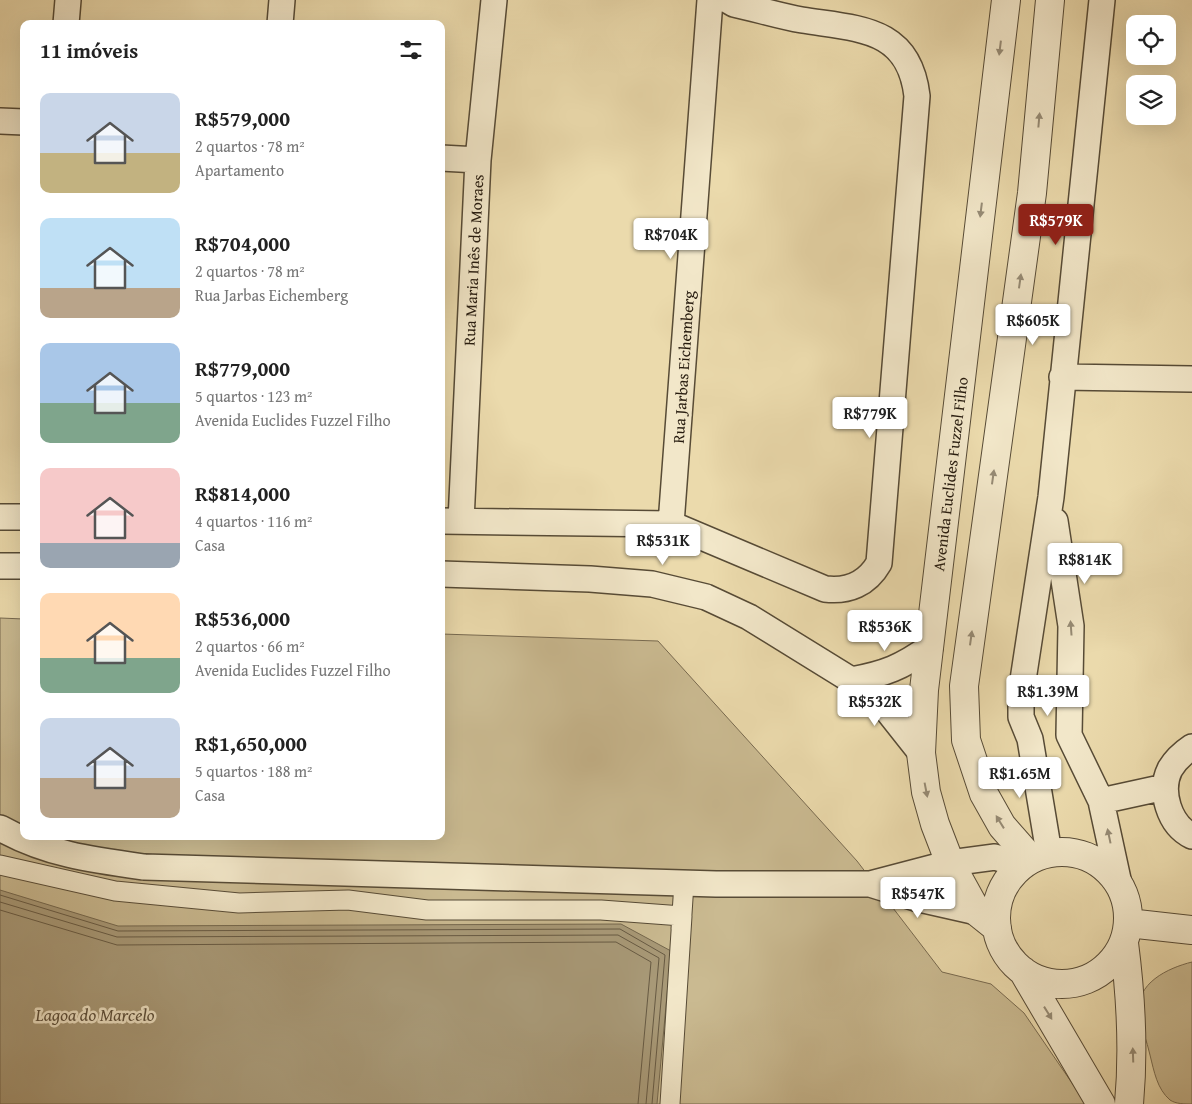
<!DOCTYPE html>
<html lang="pt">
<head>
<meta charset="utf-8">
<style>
	body { margin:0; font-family:"Gentium Book Plus",serif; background:#f2f2f2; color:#222; height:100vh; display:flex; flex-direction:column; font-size:19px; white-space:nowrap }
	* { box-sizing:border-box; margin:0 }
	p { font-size:16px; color:#767676 }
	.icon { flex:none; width:28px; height:28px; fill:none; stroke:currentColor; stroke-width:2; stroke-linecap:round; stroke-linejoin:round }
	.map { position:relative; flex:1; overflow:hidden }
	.sheet { position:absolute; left:20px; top:20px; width:425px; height:820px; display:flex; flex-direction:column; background:#fff; border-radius:10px; box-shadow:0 5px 20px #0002 }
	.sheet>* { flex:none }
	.tools { position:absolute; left:1126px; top:15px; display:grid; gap:10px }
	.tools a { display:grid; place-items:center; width:50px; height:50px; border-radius:10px; background:#fff; box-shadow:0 5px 20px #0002; font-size:25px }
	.price { position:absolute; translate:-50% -42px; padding:0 11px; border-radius:5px; background:#fff; color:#222; font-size:16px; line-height:32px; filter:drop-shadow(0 1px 2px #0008) }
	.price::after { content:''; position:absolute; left:50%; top:30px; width:15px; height:11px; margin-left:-8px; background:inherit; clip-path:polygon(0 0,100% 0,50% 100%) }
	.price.current { background:#8f2418; color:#fff }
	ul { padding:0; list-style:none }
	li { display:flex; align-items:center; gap:15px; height:125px; padding:0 20px }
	li span { display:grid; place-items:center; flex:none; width:140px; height:100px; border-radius:10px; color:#555 }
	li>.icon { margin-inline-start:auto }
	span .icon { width:60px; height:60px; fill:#fffc; stroke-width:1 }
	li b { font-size:21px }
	h2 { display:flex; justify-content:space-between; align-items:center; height:60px; padding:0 20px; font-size:21px }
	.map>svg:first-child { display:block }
	.green { fill:#caba91; stroke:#786a50 }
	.water { fill:#a89977; stroke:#74674d }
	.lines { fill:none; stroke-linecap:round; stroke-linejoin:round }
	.shore { stroke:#675a43; stroke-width:1 }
	.pedestrian-casing { stroke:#574b36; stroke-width:21 }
	.minor-casing { stroke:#574b36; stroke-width:28 }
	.tertiary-casing { stroke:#574b36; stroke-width:30 }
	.pedestrian { stroke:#f2e7c9; stroke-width:19 }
	.minor { stroke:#f2e7c9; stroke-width:25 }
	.tertiary { stroke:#f2e7c9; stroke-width:28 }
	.oneway { fill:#968b75 }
	.labels { text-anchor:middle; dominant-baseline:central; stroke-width:5; stroke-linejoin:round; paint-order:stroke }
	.street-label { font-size:16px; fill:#261b0f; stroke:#f2e7c9 }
	.water-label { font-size:18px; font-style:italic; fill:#5a4d39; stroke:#f2e7c9 }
</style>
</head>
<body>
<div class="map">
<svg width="1192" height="1104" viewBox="0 0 1192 1104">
	<rect width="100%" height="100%" fill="#ebdaac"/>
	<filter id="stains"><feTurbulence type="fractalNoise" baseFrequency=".004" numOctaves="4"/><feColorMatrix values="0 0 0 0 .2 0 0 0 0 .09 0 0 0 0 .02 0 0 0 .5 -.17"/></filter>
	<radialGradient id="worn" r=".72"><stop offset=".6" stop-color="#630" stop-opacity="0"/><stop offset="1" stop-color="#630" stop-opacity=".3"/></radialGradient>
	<!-- green -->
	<path class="green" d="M0,618l24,1v217h417v-202l217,7 199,220 85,111 49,12 33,29 61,89 -1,2h-1084z
		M1192,962v142c-8,0 -16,0 -22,-4 -13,-11 -16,-29 -20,-45 -3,-14 -9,-28 -11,-41 -4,-31 29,-46 53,-52z"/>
	<!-- water -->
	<path class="water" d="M0,890l118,36 503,-2 50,27 -14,153h-657z"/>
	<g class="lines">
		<!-- shore -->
		<path class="shore" d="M0,895l118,36 502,-2 45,26 -13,149
			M0,902l117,35 501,-2 41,23 -13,146
			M0,910l117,35 499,-3 35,20 -13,142"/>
		<defs>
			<path id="pedestrian" d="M0,865l115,26 124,12 109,-3 79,10h174l81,6 -12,188
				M681,929l3,-46"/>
			<path id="minor" d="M66,24l2,-24
				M280,24l2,-24
				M0,121l24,1
				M441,158l37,2
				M1062,377l130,2
				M0,517h24
				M441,521l230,3 154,65c23,3 42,-5 54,-26l38,-467c-8,-69 -59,-67 -115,-76 -23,-4 -45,-11 -68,-16l-7,-4
				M461,521l17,-361 16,-160
				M1055,521l16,105 -2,109 32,66 18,83
				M671,524l39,-524
				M0,566h24
				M441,574l149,5 62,5 54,13 43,20 102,63 32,25 38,48
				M851,680c34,-6 51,-13 79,-33
				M1192,747c-9,6 -16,12 -22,22 -11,22 -1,56 22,67
				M1101,801l64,-14
				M0,828c46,26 92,32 144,39l572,17h154l80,-21 45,-6 12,4 10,8
				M1049,853l-19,-114 -9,-22v-24l30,-196 51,-497
				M870,884l45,14 62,14"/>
			<path id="tertiary" d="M996 918a66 66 0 1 1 132 0a66 66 0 1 1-132 0Z
				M1031,859l-29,-33 -18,-32 -18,-54 -2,-54 68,-493 18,-193
				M1128,923l64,7
				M997,928l-20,-16 -27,-49 -15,-39 -9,-32 -5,-39 3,-63 82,-690
				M1124,943c7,54 10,107 5,161
				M1023,971l78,133"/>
		</defs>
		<!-- pedestrian casing -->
		<use href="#pedestrian" class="pedestrian-casing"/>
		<!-- minor casing -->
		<use href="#minor" class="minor-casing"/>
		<!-- tertiary casing -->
		<use href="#tertiary" class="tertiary-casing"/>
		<!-- pedestrian -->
		<use href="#pedestrian" class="pedestrian"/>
		<!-- minor -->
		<use href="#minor" class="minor"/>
		<!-- tertiary -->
		<use href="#tertiary" class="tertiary"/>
	</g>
	<!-- one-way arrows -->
	<defs><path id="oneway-solid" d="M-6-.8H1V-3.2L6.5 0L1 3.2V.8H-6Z" transform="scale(1.25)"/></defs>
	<g class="oneway">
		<use href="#oneway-solid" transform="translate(1000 48) rotate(97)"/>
		<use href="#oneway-solid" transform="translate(1039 120) rotate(-85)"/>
		<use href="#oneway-solid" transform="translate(981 210) rotate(97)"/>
		<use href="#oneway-solid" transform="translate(1020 281) rotate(-82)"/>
		<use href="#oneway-solid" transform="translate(993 477) rotate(-82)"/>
		<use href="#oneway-solid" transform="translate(1071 628) rotate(-94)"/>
		<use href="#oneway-solid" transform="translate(971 638) rotate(-82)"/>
		<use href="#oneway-solid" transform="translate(926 790) rotate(79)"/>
		<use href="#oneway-solid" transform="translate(1000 822) rotate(-122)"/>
		<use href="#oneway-solid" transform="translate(1109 836) rotate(-102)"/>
		<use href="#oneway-solid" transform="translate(1048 1013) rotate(58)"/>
		<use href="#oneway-solid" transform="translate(1133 1055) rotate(-92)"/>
	</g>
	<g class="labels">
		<!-- street labels -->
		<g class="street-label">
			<text transform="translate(473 260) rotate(-87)">Rua Maria Inês de Moraes</text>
			<text transform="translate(683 367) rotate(-86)">Rua Jarbas Eichemberg</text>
			<text transform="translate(950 474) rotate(-83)">Avenida Euclides Fuzzel Filho</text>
		</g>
		<!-- water labels -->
		<g class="water-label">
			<text x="95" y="1014">Lagoa do Marcelo</text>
		</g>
	</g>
	<rect width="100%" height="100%" filter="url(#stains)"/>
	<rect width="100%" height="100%" fill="url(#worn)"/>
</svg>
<div class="tools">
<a><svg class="icon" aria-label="locate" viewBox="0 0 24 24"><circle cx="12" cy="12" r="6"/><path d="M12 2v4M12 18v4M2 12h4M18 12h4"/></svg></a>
<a><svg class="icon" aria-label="layers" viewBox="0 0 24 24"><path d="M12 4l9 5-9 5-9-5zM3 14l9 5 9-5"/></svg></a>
</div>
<b class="price current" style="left:1056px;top:246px">R$579K</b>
<b class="price" style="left:671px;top:260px">R$704K</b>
<b class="price" style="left:1033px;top:346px">R$605K</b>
<b class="price" style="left:870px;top:439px">R$779K</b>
<b class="price" style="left:663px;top:566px">R$531K</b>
<b class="price" style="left:1085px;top:585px">R$814K</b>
<b class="price" style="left:885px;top:652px">R$536K</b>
<b class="price" style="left:1048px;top:717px">R$1.39M</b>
<b class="price" style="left:875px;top:727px">R$532K</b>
<b class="price" style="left:1020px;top:799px">R$1.65M</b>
<b class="price" style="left:918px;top:919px">R$547K</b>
<section class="sheet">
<h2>11 imóveis<svg class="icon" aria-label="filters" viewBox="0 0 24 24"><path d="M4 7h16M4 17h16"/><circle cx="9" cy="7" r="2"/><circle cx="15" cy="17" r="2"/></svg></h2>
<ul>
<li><span style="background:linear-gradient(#c9d6e8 60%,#c2b280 0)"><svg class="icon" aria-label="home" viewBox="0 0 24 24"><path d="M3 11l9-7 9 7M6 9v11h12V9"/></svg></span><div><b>R$579,000</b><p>2 quartos · 78 m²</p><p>Apartamento</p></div></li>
<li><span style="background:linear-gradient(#bfe0f5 70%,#b9a48a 0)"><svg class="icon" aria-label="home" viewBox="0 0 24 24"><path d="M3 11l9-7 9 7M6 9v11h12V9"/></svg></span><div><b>R$704,000</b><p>2 quartos · 78 m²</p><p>Rua Jarbas Eichemberg</p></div></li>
<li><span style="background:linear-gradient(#a9c7e8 60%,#7fa58c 0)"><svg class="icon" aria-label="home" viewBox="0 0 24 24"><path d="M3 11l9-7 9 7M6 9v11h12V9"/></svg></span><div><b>R$779,000</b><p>5 quartos · 123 m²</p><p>Avenida Euclides Fuzzel Filho</p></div></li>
<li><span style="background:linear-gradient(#f6c9c9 75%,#9aa5b1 0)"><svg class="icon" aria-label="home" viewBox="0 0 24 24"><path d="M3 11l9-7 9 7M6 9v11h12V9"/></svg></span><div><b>R$814,000</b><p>4 quartos · 116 m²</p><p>Casa</p></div></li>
<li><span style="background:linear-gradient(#ffd9b3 65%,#7fa58c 0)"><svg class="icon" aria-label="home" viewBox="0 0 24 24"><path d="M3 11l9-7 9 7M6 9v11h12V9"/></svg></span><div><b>R$536,000</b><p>2 quartos · 66 m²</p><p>Avenida Euclides Fuzzel Filho</p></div></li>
<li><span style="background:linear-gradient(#c9d6e8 60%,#b9a48a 0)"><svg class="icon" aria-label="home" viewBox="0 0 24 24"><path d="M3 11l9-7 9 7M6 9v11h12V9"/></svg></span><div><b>R$1,650,000</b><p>5 quartos · 188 m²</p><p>Casa</p></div></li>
</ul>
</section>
</div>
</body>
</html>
